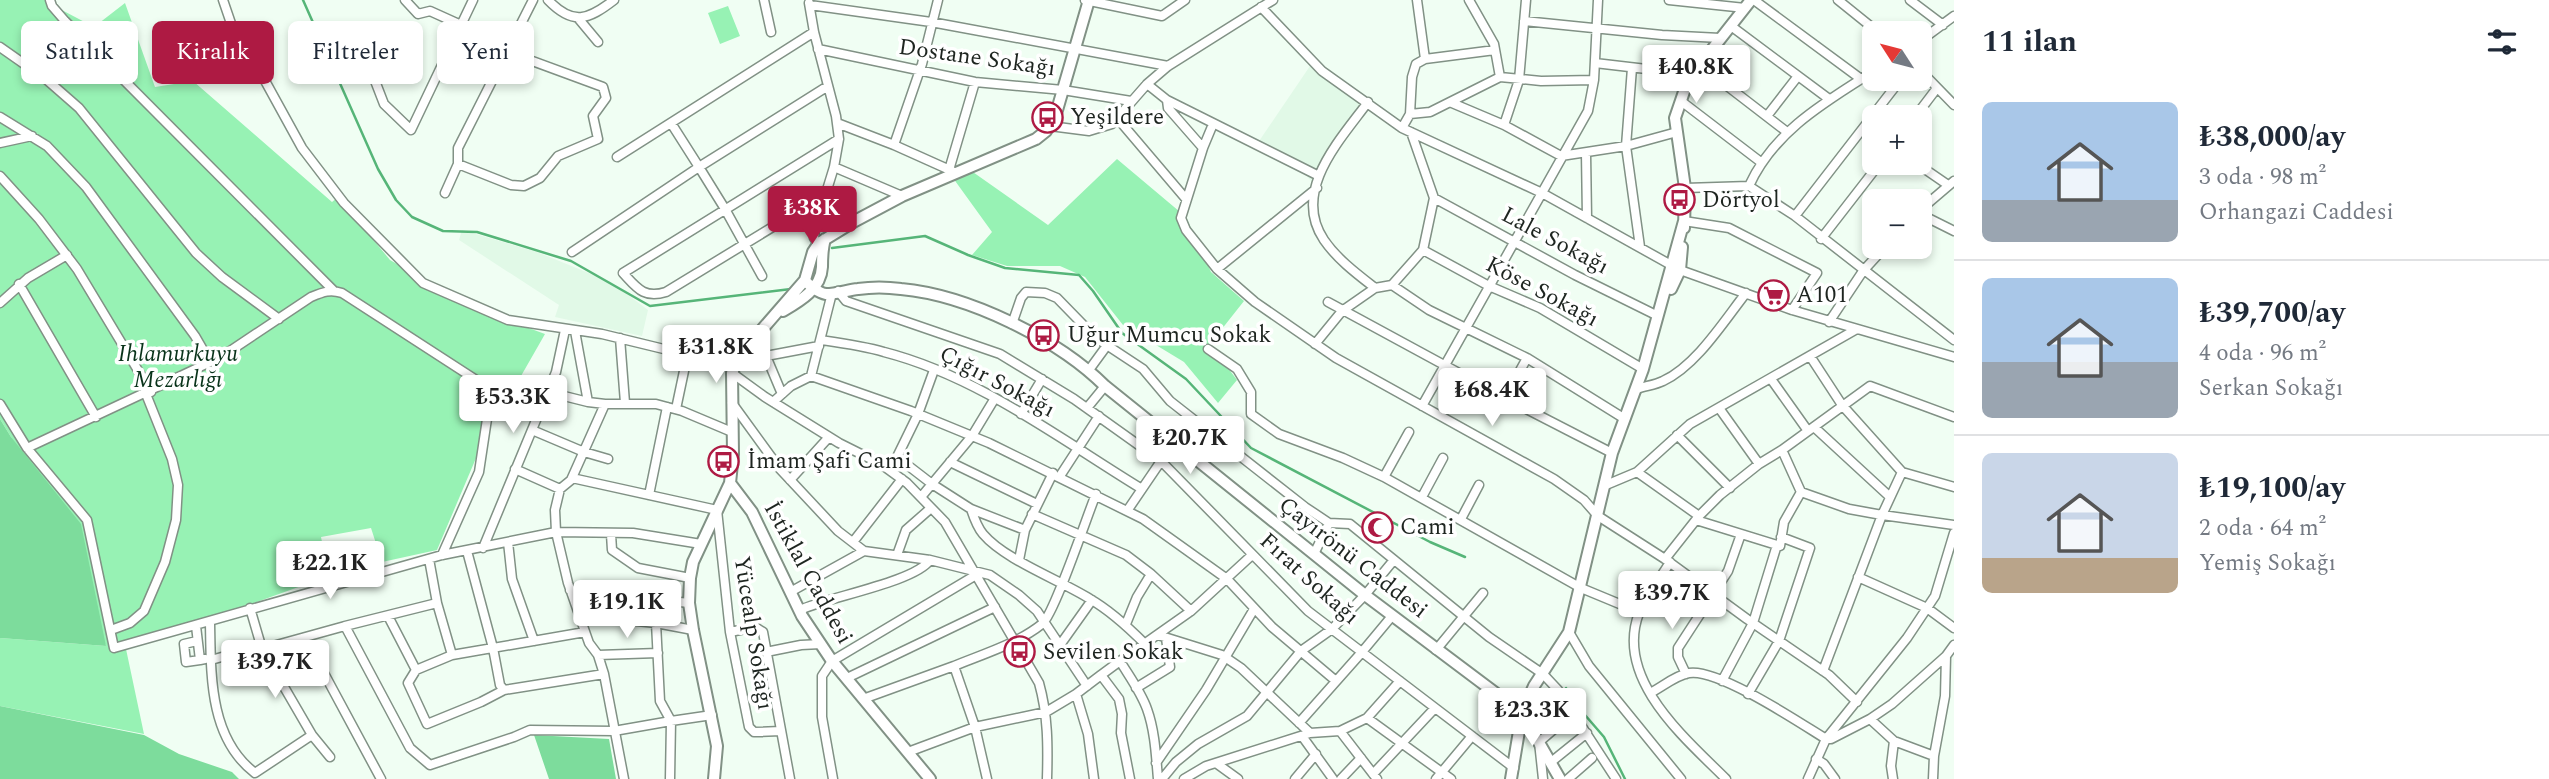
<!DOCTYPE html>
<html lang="tr">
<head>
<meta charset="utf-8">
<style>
	body { margin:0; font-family:Spectral,serif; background:#f6f6f7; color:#1f2937; height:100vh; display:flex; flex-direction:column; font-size:26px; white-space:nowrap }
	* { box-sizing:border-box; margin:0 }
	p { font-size:23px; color:#747a83 }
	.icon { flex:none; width:38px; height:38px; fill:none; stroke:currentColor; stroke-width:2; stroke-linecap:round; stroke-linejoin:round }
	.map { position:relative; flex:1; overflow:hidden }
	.drawer { display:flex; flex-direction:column; background:#fff; width:595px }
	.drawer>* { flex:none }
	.top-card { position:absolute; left:21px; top:21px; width:665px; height:63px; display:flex; gap:14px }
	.needle { width:46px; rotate:306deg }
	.fabs { position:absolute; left:1862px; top:21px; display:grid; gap:14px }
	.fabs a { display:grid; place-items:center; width:70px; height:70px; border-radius:10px; background:#fff; box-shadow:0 4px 10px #0003; font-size:35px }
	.price { position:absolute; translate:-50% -60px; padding:0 16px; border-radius:7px; background:#fff; color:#222; font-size:23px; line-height:46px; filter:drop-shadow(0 2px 4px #0008) }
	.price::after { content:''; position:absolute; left:50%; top:42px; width:21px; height:16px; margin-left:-10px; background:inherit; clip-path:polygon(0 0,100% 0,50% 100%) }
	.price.selected { background:#ae1a43; color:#fff }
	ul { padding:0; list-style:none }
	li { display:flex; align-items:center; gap:21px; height:175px; padding:0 28px }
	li+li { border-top:2px solid #e0e1e3 }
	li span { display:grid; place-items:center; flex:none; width:196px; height:140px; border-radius:10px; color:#555 }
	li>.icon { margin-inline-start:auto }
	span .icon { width:84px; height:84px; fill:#fffc; stroke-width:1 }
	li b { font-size:30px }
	h2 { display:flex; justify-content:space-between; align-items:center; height:84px; padding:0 28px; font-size:30px }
	.pill { padding:0 24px; border-radius:10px; background:#fff; box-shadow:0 4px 10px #0003; font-size:24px; line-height:63px }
	.pill.selected { background:#ae1a43; color:#fff }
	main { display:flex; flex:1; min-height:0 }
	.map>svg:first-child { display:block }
	.built { fill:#e1f9e7 }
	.green { fill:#97f2b4 }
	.forest { fill:#7ddc9c }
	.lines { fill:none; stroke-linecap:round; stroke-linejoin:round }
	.stream { stroke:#56b578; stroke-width:2.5 }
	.street-casing { stroke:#819185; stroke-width:11 }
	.secondary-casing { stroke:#819185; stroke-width:14 }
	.street { stroke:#fff; stroke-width:8 }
	.secondary { stroke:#fff; stroke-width:10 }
	.labels { text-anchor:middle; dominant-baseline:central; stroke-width:7; stroke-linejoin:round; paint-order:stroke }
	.street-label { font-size:23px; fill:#1e2520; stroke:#fff }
	.poi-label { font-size:23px; fill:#1e2520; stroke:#fff; text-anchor:start }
	.park-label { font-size:23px; font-style:italic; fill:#09331a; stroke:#fff }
</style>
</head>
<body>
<main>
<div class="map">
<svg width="1954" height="779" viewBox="0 0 1954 779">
	<rect width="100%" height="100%" fill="#f0fef3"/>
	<!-- built -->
	<path class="built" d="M1310,66l59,41 -42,59 -7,25 -17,-19 -48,-25z
		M462,230l75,22 74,30 37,28 -6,26 -87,-19 4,-12 -100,-65z"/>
	<!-- green -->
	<path class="green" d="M0,0h55l3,8 36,19 31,-24 30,84 38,-6 139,121 6,-5 52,63 81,47 74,27 -32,56 -14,14 -62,146 -55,12 -11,-34 -50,9 8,39 -203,73 18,85 -144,-28v-68l106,8 -95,-209 -11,-18z
		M728,6l12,30 -20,8 -12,-31z
		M1117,159l69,58 25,55 33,29 -34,43 27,36 -19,23 -34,-41 -61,-37 -38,-48 -25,-11h-53l-35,-11 20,-23 -39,-54 17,-8 78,55z"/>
	<!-- forest -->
	<path class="forest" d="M0,419l11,18 70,87 25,122 -106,-8z
		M0,706l144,29 35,19 53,18 7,7h-239z
		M534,735l75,4 7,40h-67z"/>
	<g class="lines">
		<!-- stream -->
		<path class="stream" d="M303,0l75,169 18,31 16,17 31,14 34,1 94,29 79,45 141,-17
			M832,248l93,-12 43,19 37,13 74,7 14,16 29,42 64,46 65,69 179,94 35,15
			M1566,688l6,12 32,37 21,42"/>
		<defs>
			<path id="street" d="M50,0l2,6 13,15 268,269
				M223,0l13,38 17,21 49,89 42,55 79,80 85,37 94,14 70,17 67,5
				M405,0l13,14 12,-3 31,14
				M548,0c25,26 40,20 66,0
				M764,0l7,32
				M1085,0l77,16 23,-16
				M1417,0l8,59 70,-9
				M1669,0l76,8
				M1754,0l107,79
				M1838,0l41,33
				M1910,0l33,25
				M809,3l5,29 22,84 3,23 -5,28 -19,62 -1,9 6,9
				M810,5l121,17 237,44
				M1261,7l61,64 80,57 140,65 138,77 112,40 162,47
				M578,18l20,24
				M1524,21l138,14 58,3
				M1731,26l98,73
				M1920,41l34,-25
				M354,45l18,28 12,31 27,26 62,-130
				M0,47l47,33 32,28 117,145 26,24 57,42
				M818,49l157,33 88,8 68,11
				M1595,63l77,9 16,8
				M1700,65l87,67
				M1632,68l-6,78 14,101
				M1920,70l34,35
				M1500,77l41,4 53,-1
				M1147,84l20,16 1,8 35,40
				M1167,100l152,76
				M1681,101l81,62
				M1368,102c-28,38 -77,89 -44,138 13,19 33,34 51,48
				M1452,103l52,22 57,31 65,-10 51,-14
				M1410,114l2,-37 4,-13 9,-5
				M1767,116l31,-40
				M0,117l47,29 39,41 109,149 15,26
				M1915,117l22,-29
				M1118,119l68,80
				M671,123l28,44 129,-81
				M837,123l57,22 28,-81 16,-64
				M1213,124l-10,24 -22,70 5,12 31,39 38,33 81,56 218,121 30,21 14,16 67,43 82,60 82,56 28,27
				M1504,125l15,-45 7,-80
				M1050,126l39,5 23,-7 35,-40 21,-18 105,-66
				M1864,127l10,7
				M1402,128l8,-14 20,-2 70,-35 -6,-33 -25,-44
				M0,143l32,-7
				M894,145l58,26
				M1586,153l1,65
				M617,157l197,-125
				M1916,163l32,22
				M458,164l53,21 13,1 16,-8 18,-22 40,-17 -5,-23 13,-18 -3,-11 -98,-36
				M834,167l68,29
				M949,170l26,-88
				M0,176l39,43 38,50 74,123
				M1749,186c25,-55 76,-84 125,-115
				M1685,188l64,-2 46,30 159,124
				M445,193l13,-29v-16l75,-148
				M825,195l-159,97c-22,7 -29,-4 -43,-19l216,-134
				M1434,198l141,77 83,41
				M1920,210l34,-29
				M1920,214l34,17
				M1795,216l106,-137
				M1684,221l45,7 88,45 -25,37
				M1821,239l59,-76
				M1423,250l66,36 51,22 103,61
				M572,252l127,-85 26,42 37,67
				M1217,269l100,-81
				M19,284l77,133
				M1392,285l37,25 98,48 98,61
				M838,291l8,10 154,53 74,45 87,62 147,150 206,157
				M832,293l-21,83 100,35 78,32 154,76 84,60 45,48 64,54
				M1328,302l177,96 107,55
				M0,303l28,-25 39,-23
				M1829,322l34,-51 22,-24
				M1012,324l9,-26 5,-6 19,1 12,5 39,40 47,31 27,32 135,106 24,16 21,1 139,113 54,37 15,16 58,89
				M575,331l13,71 17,2 -34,76 -11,9 -5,21 1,22 77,1 68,11
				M620,338l5,65
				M821,340c21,3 43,6 63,12 94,24 176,87 258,137
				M753,341l13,15 53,-10
				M1315,344l27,-33 33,-23 17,-3 31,-35 11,-52 -23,-66
				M1208,349l29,20 14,23v22l28,20 64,24 41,19 197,111 58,24
				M766,356l16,38
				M1810,356l32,49 60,67 52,15
				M1089,370l19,-26
				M732,373l33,24 74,46 42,21 26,19 38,39 94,161c9,32 9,63 8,96
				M1771,379l37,52
				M1637,389c8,-3 18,-4 26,-8 33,-15 61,-60 83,-88
				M548,392l40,10
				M1505,398l22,-40
				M773,402l18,-16 20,-10
				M732,403l48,66 58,62 26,20 66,9 60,15 29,20 18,16 50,75
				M0,404l27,44 60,72 27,128 328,-93 114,-23 12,51 21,60 9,12 6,19 20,105
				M605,404h51l26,7 50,21
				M1422,406l166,-295 6,-31 4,-80
				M1087,408l18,-22
				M1719,408l40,56
				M676,409l12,-57
				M1021,414l21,-35
				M1814,427l76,70
				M532,430l52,22 24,7
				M1677,435l53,53
				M27,448l194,-91 90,-60c12,-5 19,-8 31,-4l142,92 3,34 -8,53 -37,83
				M897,457l21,-43 16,-44
				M950,462l87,42
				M515,469l45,20
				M890,470l7,-13 35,27 39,25
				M1637,472l62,44
				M1053,473l-28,57 -54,-21c3,9 6,18 12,25 22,26 77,46 107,65 21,12 38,28 55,45
				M1060,476l39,-60
				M1384,477l25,-45
				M572,478l145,32 13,122 19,95 5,5 27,-1
				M790,480l39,-43
				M1606,485l31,-13 53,-48 165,-94
				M1801,492l48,17 33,6 20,-43
				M649,495l18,-88
				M921,497l51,-61 23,-38
				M1422,497l21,-39
				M1127,511l34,-50
				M1032,514l94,41 25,19 40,37
				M1461,519l18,-34
				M1696,520l84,26 4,-24 17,-30 -19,-42
				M611,534l1,16 26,18 52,10
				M508,542l4,37 22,62
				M853,542l49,-63
				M483,548l73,-176 9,-42
				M467,551l26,97 7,37 4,5
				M1314,554l15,-31
				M897,555l9,-25 25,-22
				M429,559l8,44
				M1665,559l34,-43 21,-21 39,-31 23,-14 88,-64 84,31
				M1019,560l6,-30
				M1670,562c-9,16 -25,34 -31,51 -25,66 46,125 87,166
				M1858,577l69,31 27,20
				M570,590l119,13
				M792,591l72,-40
				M250,608l12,41 50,86 18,22
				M800,610c28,-13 115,-28 130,-50
				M579,615l77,8 37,7
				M388,616l28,54 -8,13 19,41 54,-22 23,-12 100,-16
				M210,622c1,53 -1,116 45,151l57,-38
				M656,623l4,78 11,20 41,-6
				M1126,624l11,-27 14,-23
				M196,626l4,34 5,-1
				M111,630l19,-7 14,-12 21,-49 11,-42 2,-35 -6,-26 -26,-65
				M585,632l-133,23 -15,-52 -92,23 65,122 20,17 84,-28 16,-7 84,1 57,-10 -1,58
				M730,632l25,-5 8,5 27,147
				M1569,632l20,34 92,113
				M1158,635l64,20 19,13 69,65 30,-2
				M305,638l76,141
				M197,641l-13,3 2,18 14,-2
				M1060,645l32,-45
				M262,649l83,-23
				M1436,650l47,-57
				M766,652l35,-7 20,-1
				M598,655l60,-2
				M211,660l50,-14
				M1120,661l71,-50 61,-56
				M416,670l36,-15
				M1823,671l59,-156 72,10
				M1686,674l-8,-17v-9l50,-77 13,-37
				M1101,675l19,-14c9,15 21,31 27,48 8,22 9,47 11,70
				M847,678l148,-71
				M1722,681l31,-58 24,-78
				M1136,688l34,-21 -4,-29
				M1650,693c12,-6 26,-18 39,-20 29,-5 111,50 137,66h5l39,-20 24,22
				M1748,694l31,-53 31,-93 -29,-11
				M863,699l91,-33
				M1367,718l33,-37
				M1870,719l22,-15 54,-48
				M1299,723l63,-71 30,-36
				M1302,736l31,43
				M908,752l67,-25 71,-15 30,-18
				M1816,759l8,5 11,15
				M1551,762l36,-29
				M1156,763l50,-73 48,-81
				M1216,763l22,16
				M1373,774l62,-66
				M833,779l-11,-62v-41l10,-15 144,-86
				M987,779l-12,-52 -21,-61c29,-12 63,-22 88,-42 12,-9 45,-108 54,-130
				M1094,779l-6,-45 -12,-40 25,-19 18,24 3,15 -1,19 9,46
				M1162,779l14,-17 22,-18 49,-28 54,-65 31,-22 33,-34 28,-34
				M1184,779l22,-13 104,-33
				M1295,779l21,-25
				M1341,779l20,-21
				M1377,779l-37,-48 27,-13 84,61
				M1436,779l36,-43
				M1543,779l-4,-37 35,-30
				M1568,779l24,-21
				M1808,779l18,-40 81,-101 28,-42 19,-63
				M1893,779l-2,-13 3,-25 40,15 11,-60 1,-40 8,-11
				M1933,779l1,-23"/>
			<path id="secondary" d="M1684,228l1,-40 -10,-70 13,-38 63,-80
				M805,280c3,5 14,13 21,14 10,0 22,-4 32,-5 13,-2 29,-2 43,0 67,6 157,50 204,97l260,209 157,118 38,66
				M1671,289l9,-19 2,-23
				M783,311c17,-10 38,-22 39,-44 0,-11 0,-18 3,-28
				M730,483l22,29 50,104 30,45 98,118
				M714,779l3,-33 -24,-116 -4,-27 1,-25 3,-16 37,-79 3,-29 -1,-81 7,-17 66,-76 8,-28 6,-9 36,-22 47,-25 134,-57 10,-8 9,-14 34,-117
				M1511,779l11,-66 12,-27 35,-54 43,-179 31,-84 41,-148"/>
		</defs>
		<!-- street casing -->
		<use href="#street" class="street-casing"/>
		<!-- secondary casing -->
		<use href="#secondary" class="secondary-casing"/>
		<!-- street -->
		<use href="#street" class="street"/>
		<!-- secondary -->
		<use href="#secondary" class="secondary"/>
	</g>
	<!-- icons -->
	<defs>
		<symbol id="bus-ring" viewBox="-11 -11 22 22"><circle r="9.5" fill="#fff" stroke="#ae1a43" stroke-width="1.5"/><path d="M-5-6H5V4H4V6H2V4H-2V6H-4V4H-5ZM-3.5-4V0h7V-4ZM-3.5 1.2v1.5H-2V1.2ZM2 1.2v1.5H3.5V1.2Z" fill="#ae1a43"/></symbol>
		<symbol id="supermarket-ring" viewBox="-11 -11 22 22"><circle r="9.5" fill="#fff" stroke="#ae1a43" stroke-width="1.5"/><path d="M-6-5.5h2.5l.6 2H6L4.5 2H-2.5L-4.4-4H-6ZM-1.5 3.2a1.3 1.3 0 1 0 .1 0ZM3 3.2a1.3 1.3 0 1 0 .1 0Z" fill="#ae1a43"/></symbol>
		<symbol id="mosque-ring" viewBox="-11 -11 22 22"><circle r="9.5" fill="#fff" stroke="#ae1a43" stroke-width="1.5"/><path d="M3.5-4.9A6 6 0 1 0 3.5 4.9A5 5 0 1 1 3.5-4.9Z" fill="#ae1a43"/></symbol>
	</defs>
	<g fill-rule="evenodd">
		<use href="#bus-ring" x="1030" y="100" width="35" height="35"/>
		<use href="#bus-ring" x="1662" y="182" width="35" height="35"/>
		<use href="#supermarket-ring" x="1756" y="278" width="35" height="35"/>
		<use href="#bus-ring" x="1026" y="318" width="35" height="35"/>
		<use href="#bus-ring" x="706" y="444" width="35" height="35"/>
		<use href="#mosque-ring" x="1360" y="510" width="35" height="35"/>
		<use href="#bus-ring" x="1002" y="634" width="35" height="35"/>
	</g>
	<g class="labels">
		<!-- street labels -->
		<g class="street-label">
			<text transform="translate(977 58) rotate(8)">Dostane Sokağı</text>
			<text transform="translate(1555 241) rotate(28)">Lale Sokağı</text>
			<text transform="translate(1542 292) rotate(28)">Köse Sokağı</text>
			<text transform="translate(997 382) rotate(28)">Çığır Sokağı</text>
			<text transform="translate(1353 558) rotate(38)">Çayırönü Caddesi</text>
			<text transform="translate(808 573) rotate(61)">İstiklal Caddesi</text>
			<text transform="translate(1309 579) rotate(42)">Fırat Sokağı</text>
			<text transform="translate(753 633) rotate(81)">Yücealp Sokağı</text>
		</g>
		<!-- poi labels -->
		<g class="poi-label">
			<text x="1070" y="117">Yeşildere</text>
			<text x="1702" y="200">Dörtyol</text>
			<text x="1796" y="295">A101</text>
			<text x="1067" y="335">Uğur Mumcu Sokak</text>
			<text x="747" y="461">İmam Şafi Cami</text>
			<text x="1400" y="527">Cami</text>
			<text x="1043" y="652">Sevilen Sokak</text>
		</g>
		<!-- park labels -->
		<g class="park-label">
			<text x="178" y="354">Ihlamurkuyu<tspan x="178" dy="26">Mezarlığı</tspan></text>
		</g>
	</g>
</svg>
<div class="fabs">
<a><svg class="needle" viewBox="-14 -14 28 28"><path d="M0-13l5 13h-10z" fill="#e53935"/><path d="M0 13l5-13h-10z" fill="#747a83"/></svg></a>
<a>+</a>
<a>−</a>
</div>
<b class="price" style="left:1696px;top:105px">₺40.8K</b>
<b class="price selected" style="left:812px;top:246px">₺38K</b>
<b class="price" style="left:716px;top:385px">₺31.8K</b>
<b class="price" style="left:1492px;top:428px">₺68.4K</b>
<b class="price" style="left:513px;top:435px">₺53.3K</b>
<b class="price" style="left:1190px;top:476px">₺20.7K</b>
<b class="price" style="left:330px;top:601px">₺22.1K</b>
<b class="price" style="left:1672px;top:631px">₺39.7K</b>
<b class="price" style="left:627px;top:640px">₺19.1K</b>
<b class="price" style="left:275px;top:700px">₺39.7K</b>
<b class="price" style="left:1532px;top:748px">₺23.3K</b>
<div class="top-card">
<a class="pill">Satılık</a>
<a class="pill selected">Kiralık</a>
<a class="pill">Filtreler</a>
<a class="pill">Yeni</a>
</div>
</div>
<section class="drawer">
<h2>11 ilan<svg class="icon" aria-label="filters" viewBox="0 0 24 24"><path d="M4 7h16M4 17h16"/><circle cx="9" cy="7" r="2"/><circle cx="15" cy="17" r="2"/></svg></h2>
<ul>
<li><span style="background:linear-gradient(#a9c7e8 70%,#9aa5b1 0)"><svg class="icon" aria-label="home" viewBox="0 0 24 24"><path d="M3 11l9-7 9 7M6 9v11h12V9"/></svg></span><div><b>₺38,000/ay</b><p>3 oda · 98 m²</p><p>Orhangazi Caddesi</p></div></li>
<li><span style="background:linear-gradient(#a9c7e8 60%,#9aa5b1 0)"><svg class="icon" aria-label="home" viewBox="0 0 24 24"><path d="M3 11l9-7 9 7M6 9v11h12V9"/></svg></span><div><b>₺39,700/ay</b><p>4 oda · 96 m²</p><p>Serkan Sokağı</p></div></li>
<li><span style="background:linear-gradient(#c9d6e8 75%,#b9a48a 0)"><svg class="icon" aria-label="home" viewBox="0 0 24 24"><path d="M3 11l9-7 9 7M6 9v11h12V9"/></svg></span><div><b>₺19,100/ay</b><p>2 oda · 64 m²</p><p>Yemiş Sokağı</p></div></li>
</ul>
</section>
</main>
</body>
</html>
